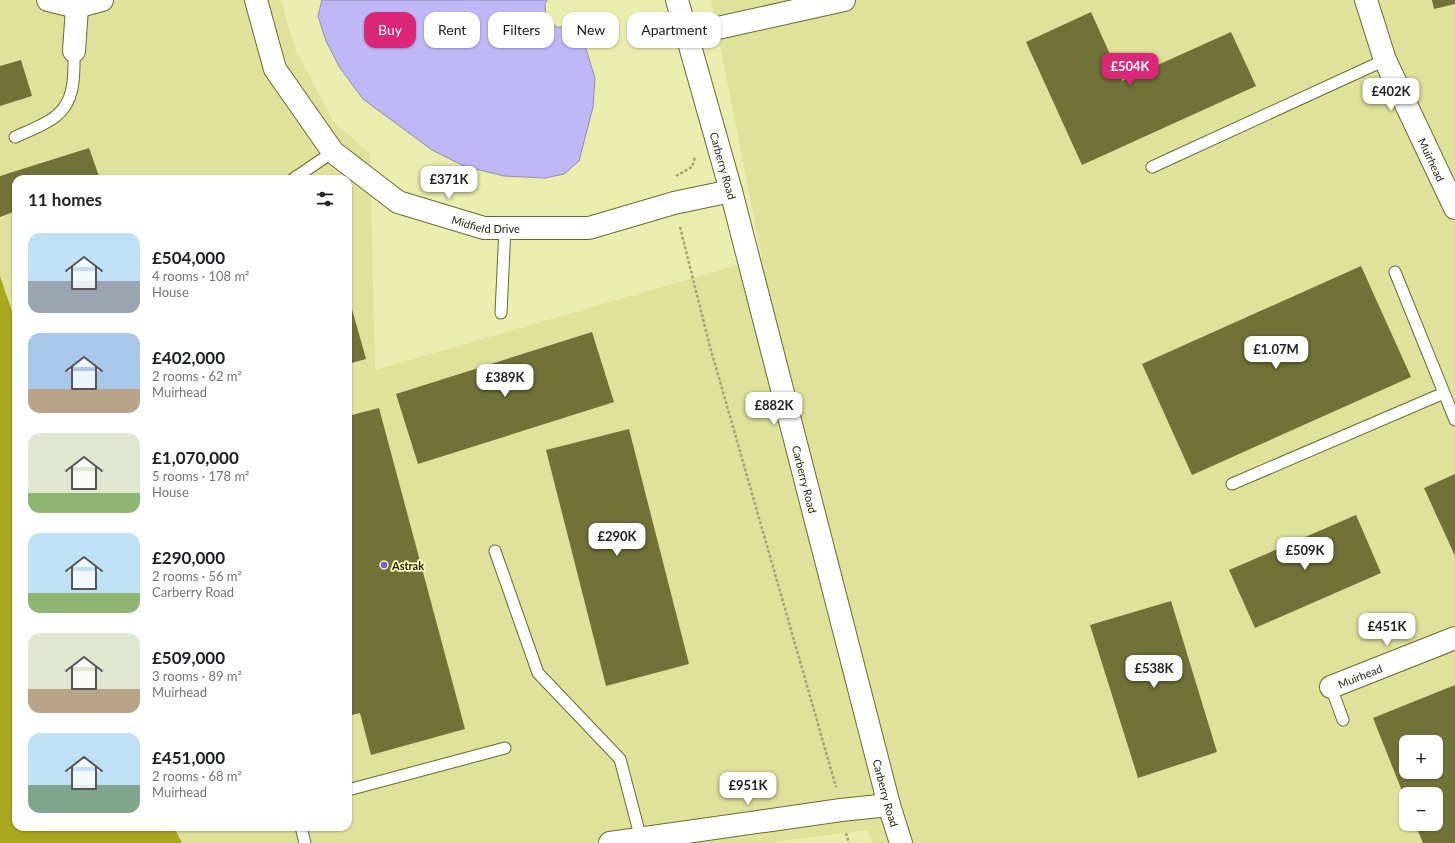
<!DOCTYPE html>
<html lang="en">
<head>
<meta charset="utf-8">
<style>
	body { margin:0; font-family:Lato,sans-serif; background:#f2f2f2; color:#202124; height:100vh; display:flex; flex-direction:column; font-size:15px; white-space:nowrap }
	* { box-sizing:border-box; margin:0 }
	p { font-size:13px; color:#757577 }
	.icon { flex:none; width:22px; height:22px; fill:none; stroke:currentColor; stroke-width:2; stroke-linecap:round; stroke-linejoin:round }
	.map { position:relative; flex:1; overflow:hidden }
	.panel { position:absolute; left:12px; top:175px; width:340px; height:656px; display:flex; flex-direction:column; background:#fff; border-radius:12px; box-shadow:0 1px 3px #0004 }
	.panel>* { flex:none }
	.guide { position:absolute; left:364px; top:12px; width:380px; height:36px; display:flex; gap:8px }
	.buttons { position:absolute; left:1399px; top:735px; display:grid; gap:8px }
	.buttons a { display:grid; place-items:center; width:44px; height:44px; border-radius:8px; background:#fff; box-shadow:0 1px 3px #0004; font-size:20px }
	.price { position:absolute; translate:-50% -34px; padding:0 9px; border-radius:8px; background:#fff; color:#222; font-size:13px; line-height:26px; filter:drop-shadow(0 1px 2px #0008) }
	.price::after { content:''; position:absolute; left:50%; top:24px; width:12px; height:9px; margin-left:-6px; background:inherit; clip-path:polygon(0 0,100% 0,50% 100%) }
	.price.on { background:#db2777; color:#fff }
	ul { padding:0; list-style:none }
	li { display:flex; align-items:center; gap:12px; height:100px; padding:0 16px }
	li span { display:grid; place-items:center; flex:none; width:112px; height:80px; border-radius:12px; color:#555 }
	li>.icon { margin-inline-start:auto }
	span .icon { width:48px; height:48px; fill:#fffc; stroke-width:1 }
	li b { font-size:17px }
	h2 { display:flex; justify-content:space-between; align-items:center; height:48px; padding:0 16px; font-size:17px }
	.tag { padding:0 14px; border-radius:12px; background:#fff; box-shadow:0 1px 3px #0004; font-size:14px; line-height:36px }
	.tag.on { background:#db2777; color:#fff }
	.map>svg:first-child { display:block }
	.built { fill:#dfe29b; fill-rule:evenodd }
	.forest { fill:#a7a81e }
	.water { fill:#c0b7f6; stroke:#928cb0 }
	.building { fill:#707237; fill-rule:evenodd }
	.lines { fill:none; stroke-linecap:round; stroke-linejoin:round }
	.lane-casing { stroke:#696b30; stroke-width:13 }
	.street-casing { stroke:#696b30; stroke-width:24 }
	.path { stroke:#a2a574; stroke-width:2.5; stroke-dasharray:3 2; stroke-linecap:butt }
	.lane { stroke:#fff; stroke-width:11 }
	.street { stroke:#fff; stroke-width:22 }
	.poi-dot { fill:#785ad4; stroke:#f6fabb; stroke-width:1.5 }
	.labels { text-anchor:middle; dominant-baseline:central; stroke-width:3.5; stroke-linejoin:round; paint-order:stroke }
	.street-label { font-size:11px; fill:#25260d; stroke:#f6fabb }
	.poi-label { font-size:11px; font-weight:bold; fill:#25260d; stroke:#f6fabb; text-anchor:start }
</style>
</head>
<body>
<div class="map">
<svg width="1455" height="843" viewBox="0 0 1455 843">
	<rect width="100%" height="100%" fill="#e9edae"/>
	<!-- built -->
	<path class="built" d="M0,0h281l14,49 38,72 37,33 5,216 387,-112 -51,-258h744v843h-583l-4,-13 -101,13h-585l-8,-16h174v-648h-332v144l-16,-47zM1406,742h30v30h-30zM1406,794h30v30h-30z"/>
	<!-- forest -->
	<path class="forest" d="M0,276l16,47v504h158l8,16h-182z"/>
	<!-- water -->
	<path class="water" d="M322,0h225l-2,4 1,15 11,8 17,1 12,21 9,29 -2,29 -14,54 -15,13 -19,4 -41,-2 -40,-10 -32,-16 -69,-51 -23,-31 -14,-27 -8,-25z"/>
	<!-- building -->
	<path class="building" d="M1432,0h23v4l-21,5z
		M1091,12l31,69 109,-49 25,54 -174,79 -56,-123z
		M21,60l11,36 -32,10v-40z
		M89,148l11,31h-84v32l-16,6v-41z
		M1361,266l50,111 -219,98 -50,-111z
		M348,295l18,64 -18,5z
		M592,332l22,70 -196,62 -22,-70z
		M379,408l86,321 -94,26 -11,-42 -12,3v-300z
		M629,429l60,235 -83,22 -60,-236z
		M1455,474v82l-31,-68z
		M1356,515l25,58 -126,55 -26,-58z
		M1171,601l46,151 -79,26 -48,-153z
		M1455,685v158h-32l-8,-19h21v-30h-30v7l-33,-83zM1406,742h30v30h-30z"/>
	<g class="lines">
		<defs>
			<path id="lane" d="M15,137c13,-6 30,-12 41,-21 20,-15 18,-43 18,-65
				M1152,167l233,-107
				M293,179l40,-27
				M1395,272l60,148
				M501,313l4,-85
				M1232,484l212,-91
				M495,551l43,122 82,86 21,80
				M1331,687l12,33
				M348,790l157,-42
				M301,827l4,16"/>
			<g id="street">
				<path d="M48,0l29,7 25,-7"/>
				<path id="s1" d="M256,0l19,69 58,83 65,50 86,26h105l85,-25 57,-12"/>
				<path id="s2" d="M677,0l54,191 158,614 12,38"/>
				<path id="s3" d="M1366,0l19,60 70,148"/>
				<path d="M686,35l158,-35"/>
				<path d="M74,51l3,-44"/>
				<path id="s4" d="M1331,687l124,-49"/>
				<path d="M610,843l231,-33 48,-5"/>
			</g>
		</defs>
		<!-- lane casing -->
		<use href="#lane" class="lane-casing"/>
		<!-- street casing -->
		<use href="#street" class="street-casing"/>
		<!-- path -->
		<path class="path" d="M676,176l16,-9 3,-10
			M680,227l29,116 127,444
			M846,833l3,10"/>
		<!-- lane -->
		<use href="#lane" class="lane"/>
		<!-- street -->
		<use href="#street" class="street"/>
	</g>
	<!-- markers -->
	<circle class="poi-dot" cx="384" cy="565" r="4"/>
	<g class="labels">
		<!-- street labels -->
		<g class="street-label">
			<text stroke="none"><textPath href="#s3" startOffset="173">Muirhead</textPath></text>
			<text stroke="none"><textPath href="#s2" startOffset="172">Carberry Road</textPath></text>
			<text stroke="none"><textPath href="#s1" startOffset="346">Midfield Drive</textPath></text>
			<text stroke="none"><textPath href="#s2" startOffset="496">Carberry Road</textPath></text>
			<text stroke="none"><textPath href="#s4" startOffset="31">Muirhead</textPath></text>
			<text stroke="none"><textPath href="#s2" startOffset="820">Carberry Road</textPath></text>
		</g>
		<!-- poi labels -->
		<g class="poi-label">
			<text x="392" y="565">Astrak</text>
		</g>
	</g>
</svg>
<div class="buttons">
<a>+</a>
<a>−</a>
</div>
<b class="price on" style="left:1130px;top:87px">£504K</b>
<b class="price" style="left:1391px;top:112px">£402K</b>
<b class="price" style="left:449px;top:200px">£371K</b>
<b class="price" style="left:1276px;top:370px">£1.07M</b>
<b class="price" style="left:505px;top:398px">£389K</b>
<b class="price" style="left:774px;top:426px">£882K</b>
<b class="price" style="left:617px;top:557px">£290K</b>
<b class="price" style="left:1305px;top:571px">£509K</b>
<b class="price" style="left:1387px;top:647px">£451K</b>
<b class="price" style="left:1154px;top:689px">£538K</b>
<b class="price" style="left:748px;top:806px">£951K</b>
<div class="guide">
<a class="tag on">Buy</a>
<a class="tag">Rent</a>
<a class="tag">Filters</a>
<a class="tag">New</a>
<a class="tag">Apartment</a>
</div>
<section class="panel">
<h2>11 homes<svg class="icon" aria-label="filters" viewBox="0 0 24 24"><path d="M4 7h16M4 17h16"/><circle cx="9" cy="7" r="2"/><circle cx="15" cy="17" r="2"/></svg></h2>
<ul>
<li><span style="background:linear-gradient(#bfe0f5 60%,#9aa5b1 0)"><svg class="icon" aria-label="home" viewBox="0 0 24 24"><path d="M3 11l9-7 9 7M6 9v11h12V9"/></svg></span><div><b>£504,000</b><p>4 rooms · 108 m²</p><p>House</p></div></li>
<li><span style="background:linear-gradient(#a9c7e8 70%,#b9a48a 0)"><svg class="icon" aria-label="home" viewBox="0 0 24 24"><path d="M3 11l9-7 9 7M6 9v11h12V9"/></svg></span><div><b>£402,000</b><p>2 rooms · 62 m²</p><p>Muirhead</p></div></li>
<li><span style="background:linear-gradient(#dfe7d0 75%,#8fb573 0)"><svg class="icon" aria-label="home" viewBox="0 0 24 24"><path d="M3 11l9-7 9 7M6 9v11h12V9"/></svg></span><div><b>£1,070,000</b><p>5 rooms · 178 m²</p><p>House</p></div></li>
<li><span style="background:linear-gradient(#bfe0f5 75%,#8fb573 0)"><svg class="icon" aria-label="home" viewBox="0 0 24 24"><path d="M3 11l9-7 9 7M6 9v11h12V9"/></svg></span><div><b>£290,000</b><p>2 rooms · 56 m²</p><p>Carberry Road</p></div></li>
<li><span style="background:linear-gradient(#dfe7d0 70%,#b9a48a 0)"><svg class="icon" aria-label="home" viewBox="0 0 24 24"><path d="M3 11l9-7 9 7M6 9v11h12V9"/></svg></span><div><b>£509,000</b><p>3 rooms · 89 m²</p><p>Muirhead</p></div></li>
<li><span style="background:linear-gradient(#bfe0f5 65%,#7fa58c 0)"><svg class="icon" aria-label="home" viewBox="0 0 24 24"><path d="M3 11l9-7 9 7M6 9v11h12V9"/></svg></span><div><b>£451,000</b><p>2 rooms · 68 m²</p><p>Muirhead</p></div></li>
</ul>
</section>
</div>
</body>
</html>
